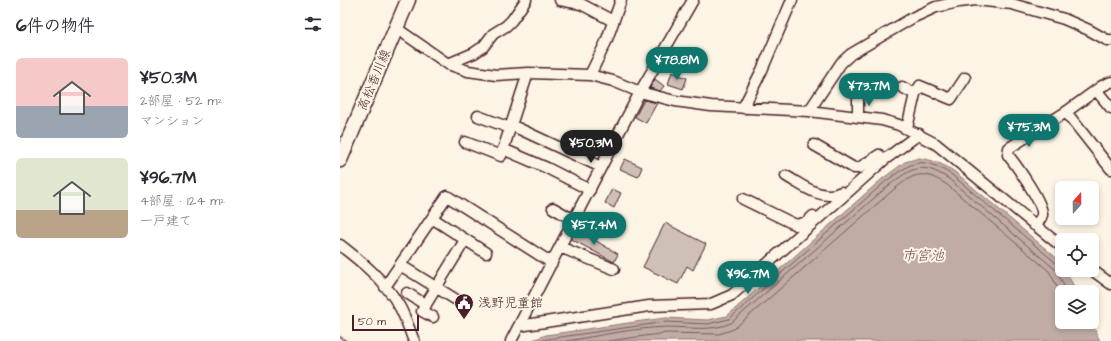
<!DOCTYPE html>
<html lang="ja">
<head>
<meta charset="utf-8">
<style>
	body { margin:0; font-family:"Architects Daughter","Klee One",sans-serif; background:#f7f7f7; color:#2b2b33; height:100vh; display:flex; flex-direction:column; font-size:15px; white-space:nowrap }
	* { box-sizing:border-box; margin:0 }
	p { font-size:13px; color:#7c7c81 }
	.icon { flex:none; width:22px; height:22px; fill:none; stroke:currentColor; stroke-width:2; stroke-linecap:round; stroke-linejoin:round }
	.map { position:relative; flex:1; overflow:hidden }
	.drawer { display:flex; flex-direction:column; background:#fff; width:340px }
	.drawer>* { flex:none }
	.needle { width:26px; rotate:20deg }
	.controls { position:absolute; left:715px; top:181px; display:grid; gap:8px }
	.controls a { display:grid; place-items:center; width:44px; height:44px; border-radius:6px; background:#fff; box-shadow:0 2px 6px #0003; font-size:20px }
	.scale { position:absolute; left:12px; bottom:10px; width:67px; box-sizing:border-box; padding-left:4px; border:2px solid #4a1f2b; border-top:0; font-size:11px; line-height:14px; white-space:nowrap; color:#4a1f2b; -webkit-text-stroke:3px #fcf5e5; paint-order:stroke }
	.price { position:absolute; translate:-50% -34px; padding:0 9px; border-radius:14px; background:#0f766e; color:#fff; font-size:13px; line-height:26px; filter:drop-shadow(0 1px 2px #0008) }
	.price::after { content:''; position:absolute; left:50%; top:24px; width:12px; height:9px; margin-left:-6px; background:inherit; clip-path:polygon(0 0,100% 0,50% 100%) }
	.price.current { background:#222; color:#fff }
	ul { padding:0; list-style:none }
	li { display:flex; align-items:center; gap:12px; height:100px; padding:0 16px }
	li span { display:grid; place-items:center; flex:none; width:112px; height:80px; border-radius:6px; color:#555 }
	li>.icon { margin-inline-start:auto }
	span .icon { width:48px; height:48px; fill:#fffc; stroke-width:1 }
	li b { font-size:17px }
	h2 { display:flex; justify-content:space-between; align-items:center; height:48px; padding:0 16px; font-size:17px }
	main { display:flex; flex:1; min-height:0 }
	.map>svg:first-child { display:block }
	.water { fill:#c0aca5; stroke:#917474 }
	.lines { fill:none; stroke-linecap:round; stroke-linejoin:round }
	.shore { stroke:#79575c; stroke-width:1 }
	.stream { stroke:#917474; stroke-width:2.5 }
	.building { fill:#cfc0b7; stroke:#4a1f2b }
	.minor-casing { stroke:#4a1f2b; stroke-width:13 }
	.secondary-casing { stroke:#4a1f2b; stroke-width:17 }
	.minor { stroke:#fcf5e5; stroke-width:10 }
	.secondary { stroke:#fcf5e5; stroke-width:14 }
	.labels { text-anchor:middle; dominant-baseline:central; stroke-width:4; stroke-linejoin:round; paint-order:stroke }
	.street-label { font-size:13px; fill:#4a1f2b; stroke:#fcf5e5 }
	.poi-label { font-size:13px; fill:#4a1f2b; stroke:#fcf5e5; text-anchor:start }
	.water-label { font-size:14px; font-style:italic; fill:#6d4950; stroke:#fcf5e5 }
</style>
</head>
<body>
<main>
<section class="drawer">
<h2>6件の物件<svg class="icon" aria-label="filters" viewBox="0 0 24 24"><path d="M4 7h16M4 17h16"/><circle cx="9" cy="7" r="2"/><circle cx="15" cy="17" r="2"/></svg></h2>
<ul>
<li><span style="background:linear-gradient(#f6c9c9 60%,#9aa5b1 0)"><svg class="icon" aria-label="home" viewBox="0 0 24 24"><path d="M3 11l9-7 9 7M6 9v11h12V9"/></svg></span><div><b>¥50.3M</b><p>2部屋 · 52 m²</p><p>マンション</p></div></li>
<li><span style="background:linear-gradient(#dfe7d0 65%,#b9a48a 0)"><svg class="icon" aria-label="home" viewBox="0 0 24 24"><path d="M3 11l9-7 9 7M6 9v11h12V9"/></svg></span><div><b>¥96.7M</b><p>4部屋 · 124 m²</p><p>一戸建て</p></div></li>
</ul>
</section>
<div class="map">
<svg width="771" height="341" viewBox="0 0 771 341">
	<rect width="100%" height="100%" fill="#fcf5e5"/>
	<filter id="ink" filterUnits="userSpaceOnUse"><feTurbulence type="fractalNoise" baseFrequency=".025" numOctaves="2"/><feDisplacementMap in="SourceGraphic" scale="8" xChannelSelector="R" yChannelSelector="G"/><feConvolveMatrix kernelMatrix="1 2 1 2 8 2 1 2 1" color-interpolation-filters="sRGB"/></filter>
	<g filter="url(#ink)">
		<!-- water -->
		<path class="water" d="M579,158c14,2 24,6 36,14l105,89 2,9h3l12,22h-15v30h29l9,19h-570l16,-6 96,-14 24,-3 42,2 19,-4 155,-137 23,-17z"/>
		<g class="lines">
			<!-- shore -->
			<path class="shore" d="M201,341l6,-2 119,-17 42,2 21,-5 156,-137c28,-21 36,-27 67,-7l110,93
				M226,341c33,-5 67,-13 101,-14 22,0 44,5 64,-4l157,-137c25,-19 33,-25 61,-7l107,91 11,22
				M268,341l58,-8 53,1 15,-5 158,-138c22,-17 28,-23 54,-7l103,87 13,25"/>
			<!-- stream -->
			<path class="stream" d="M0,337l6,4"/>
		</g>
		<!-- building -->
		<path class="building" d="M332,72l15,6 -4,11 -15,-5z
			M315,79l9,7 -4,5 -10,-3z
			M304,100l13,3 -11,20 -11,-6z
			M285,159l17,8 -4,10 -18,-8z
			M272,189l9,4 -7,15 -9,-5z
			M325,223l41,21 -13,26 -6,-4 -9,18 -35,-17z
			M236,229l42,25 -4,8 -43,-23z"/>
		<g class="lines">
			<defs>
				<path id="minor" d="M220,0l21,4 32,17
					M56,28l52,36 20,7 28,4 32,-2 62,2 23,6 27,11 35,9 36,5 98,5 73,9 17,5 37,19 126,103
					M108,64l26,-11 9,-6 10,-13 13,-8 6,-6 14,-20
					M250,75l16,-33 15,-42
					M562,87l13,7
					M756,90l15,18
					M518,97v20
					M403,108l19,-38 30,-70
					M469,111l32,-48 10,-9 63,-37 22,-10 23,-5 17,-2 36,4 52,15 25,11 18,10h4
					M726,112l45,57
					M138,116l32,12
					M171,125l90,42
					M567,128l8,-34 5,-8 31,13 14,-21
					M125,142l36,14 27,-83
					M474,145l40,23h5l20,-13 5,5
					M163,149l44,19 43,22
					M446,176c16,9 37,26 55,16l3,1
					M403,199l53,26 11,-3 6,-6
					M213,208l21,12
					M92,218l54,35
					M694,225c3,-2 7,-6 8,-10 2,-11 -26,-50 -34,-60l1,-7 57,-36 36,-26 9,-4
					M0,245c22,17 44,35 58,59 7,11 11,25 16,37
					M220,247l54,22
					M60,265l55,34
					M752,270l19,14
					M45,287l62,-91 105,67
					M67,293l19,12
					M93,317l-11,-6 43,-71
					M179,326l130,-20 62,-2 21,-9 152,-135 35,-26
					M171,341l129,-249 53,-92"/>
				<path id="secondary" d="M0,160l68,-160"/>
			</defs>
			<!-- minor casing -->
			<use href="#minor" class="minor-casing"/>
			<!-- secondary casing -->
			<use href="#secondary" class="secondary-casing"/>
			<!-- minor -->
			<use href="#minor" class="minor"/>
			<!-- secondary -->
			<use href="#secondary" class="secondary"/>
		</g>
	</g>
	<!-- icons -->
	<defs>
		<symbol id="civic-pin" viewBox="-11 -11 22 30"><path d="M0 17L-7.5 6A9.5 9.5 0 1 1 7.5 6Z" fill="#4a1f2b" stroke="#fcf5e5"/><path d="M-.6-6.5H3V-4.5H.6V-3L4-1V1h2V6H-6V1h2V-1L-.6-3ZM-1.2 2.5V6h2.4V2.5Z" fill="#fff"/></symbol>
	</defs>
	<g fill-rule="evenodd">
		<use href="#civic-pin" x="113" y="292" width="22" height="30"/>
	</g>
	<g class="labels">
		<!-- street labels -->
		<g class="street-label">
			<text transform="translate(34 80) rotate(-67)">高松香川線</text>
		</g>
		<!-- poi labels -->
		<g class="poi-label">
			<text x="138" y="303">浅野児童館</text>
		</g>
		<!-- water labels -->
		<g class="water-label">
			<text x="583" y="256">市宮池</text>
		</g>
	</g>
</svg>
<div class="controls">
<a><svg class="needle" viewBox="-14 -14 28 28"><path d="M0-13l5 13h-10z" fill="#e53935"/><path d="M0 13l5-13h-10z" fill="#7c7c81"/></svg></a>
<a><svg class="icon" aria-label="locate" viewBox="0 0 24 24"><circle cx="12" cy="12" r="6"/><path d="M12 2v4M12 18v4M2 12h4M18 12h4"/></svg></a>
<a><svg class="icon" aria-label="layers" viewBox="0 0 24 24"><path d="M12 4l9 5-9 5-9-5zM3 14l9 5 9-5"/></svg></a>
</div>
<div class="scale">50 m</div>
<b class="price" style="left:337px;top:81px">¥78.8M</b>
<b class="price" style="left:529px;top:107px">¥73.7M</b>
<b class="price" style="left:689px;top:148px">¥75.3M</b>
<b class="price current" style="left:251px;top:164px">¥50.3M</b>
<b class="price" style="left:254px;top:246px">¥57.4M</b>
<b class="price" style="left:408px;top:295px">¥96.7M</b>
</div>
</main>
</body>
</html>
